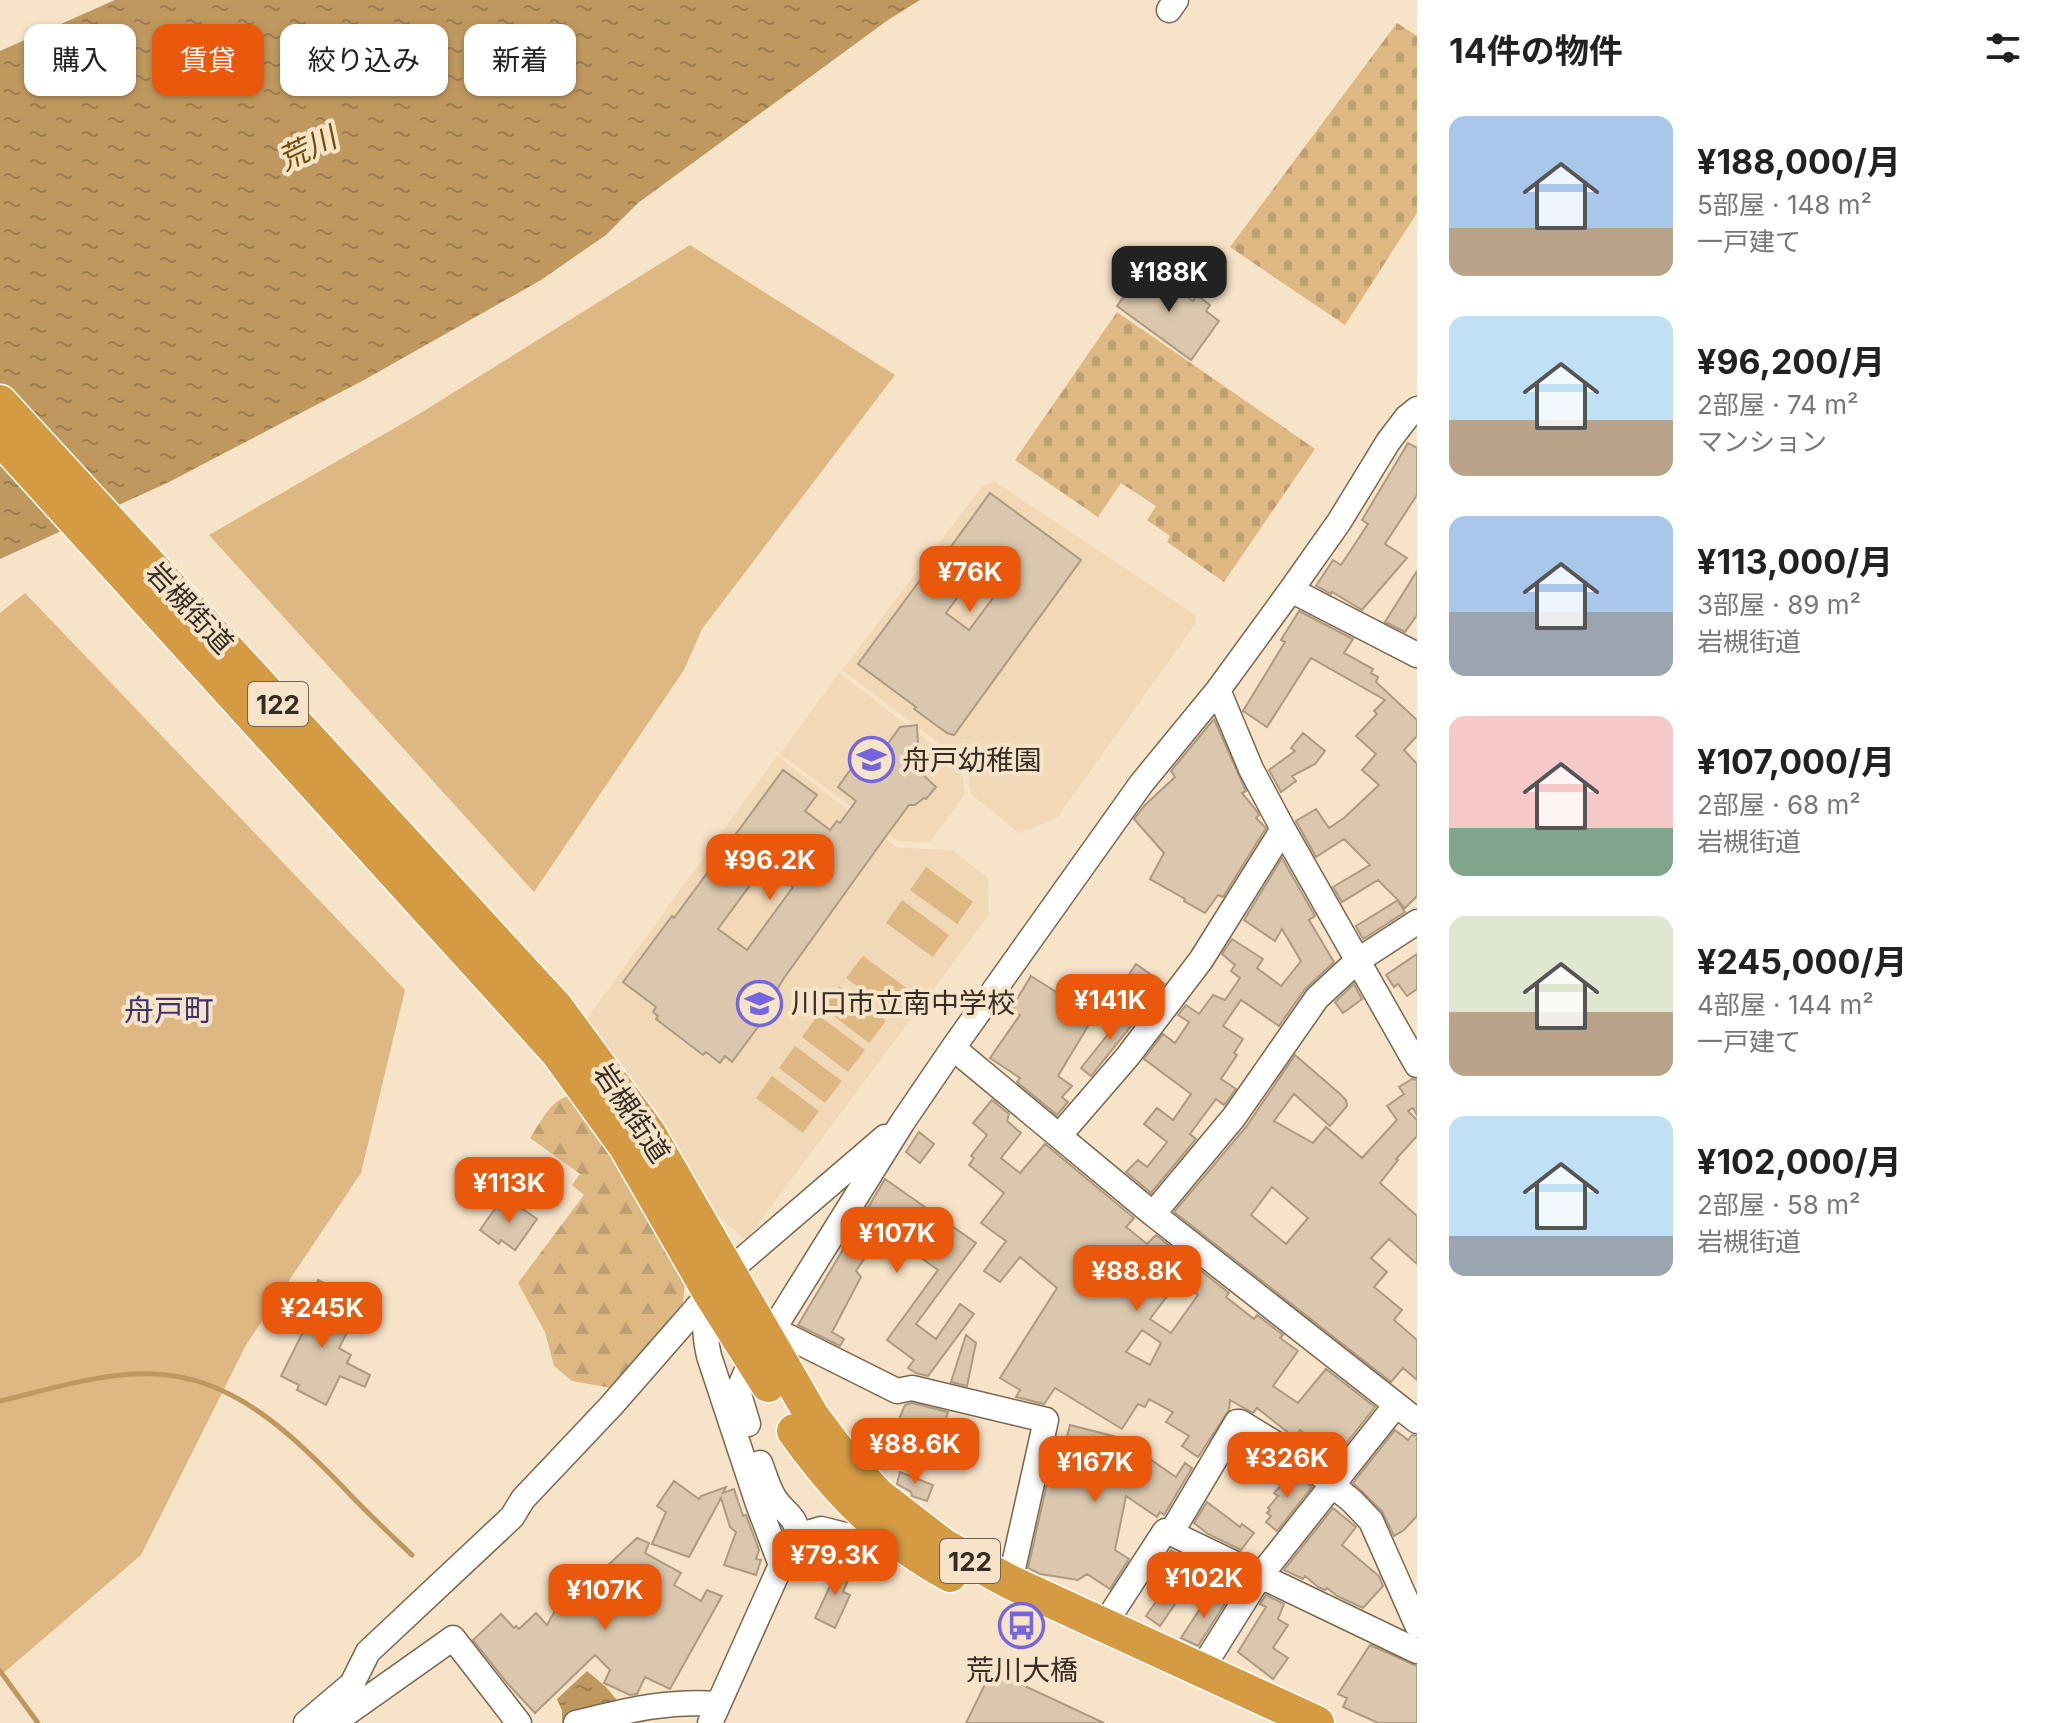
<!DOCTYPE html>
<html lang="ja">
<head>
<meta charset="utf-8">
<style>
	body { margin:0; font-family:Inter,"Noto Sans JP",sans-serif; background:#f6f6f6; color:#222; height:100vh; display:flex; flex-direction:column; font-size:30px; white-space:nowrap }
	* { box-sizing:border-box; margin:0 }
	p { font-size:26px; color:#767676 }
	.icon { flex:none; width:44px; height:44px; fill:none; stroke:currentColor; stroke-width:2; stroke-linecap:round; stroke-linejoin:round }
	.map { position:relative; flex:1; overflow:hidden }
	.panel { display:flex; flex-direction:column; background:#fff; width:640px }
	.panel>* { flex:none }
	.banner { position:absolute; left:24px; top:24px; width:760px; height:72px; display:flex; gap:16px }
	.price { position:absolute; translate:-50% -68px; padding:0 18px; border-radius:16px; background:#ea580c; color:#fff; font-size:26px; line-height:52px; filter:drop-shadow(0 2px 4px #0008) }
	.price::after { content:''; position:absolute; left:50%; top:48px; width:24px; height:18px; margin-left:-12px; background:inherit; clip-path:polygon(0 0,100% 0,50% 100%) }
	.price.on { background:#222; color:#fff }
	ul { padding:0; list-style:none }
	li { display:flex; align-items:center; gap:24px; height:200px; padding:0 32px }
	li span { display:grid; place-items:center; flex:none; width:224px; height:160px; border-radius:16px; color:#555 }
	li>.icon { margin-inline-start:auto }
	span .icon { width:96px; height:96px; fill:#fffc; stroke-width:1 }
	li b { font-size:34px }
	h2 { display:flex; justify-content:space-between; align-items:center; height:96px; padding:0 32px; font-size:34px }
	.chip { padding:0 28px; border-radius:16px; background:#fff; box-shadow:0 2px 6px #0004; font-size:28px; line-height:72px }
	.chip.on { background:#ea580c; color:#fff }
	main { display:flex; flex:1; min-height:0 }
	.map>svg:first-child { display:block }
	.built { fill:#f1d8b7 }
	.grass { fill:#deb883 }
	.forest { fill:url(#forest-firs) }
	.cemetery { fill:url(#cemetery-stones) }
	.water { fill:url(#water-ripples) }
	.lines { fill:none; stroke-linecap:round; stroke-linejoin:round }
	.stream { stroke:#bf985f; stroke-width:5 }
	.building { fill:#dac7ad; stroke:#ad9a81; stroke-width:2; fill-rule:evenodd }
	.minor-casing { stroke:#78664f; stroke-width:27 }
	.highway-casing { stroke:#fff; stroke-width:37 }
	.minor { stroke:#fff; stroke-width:24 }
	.highway { stroke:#d49b43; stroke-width:34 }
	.labels { text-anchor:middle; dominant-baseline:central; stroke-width:8; stroke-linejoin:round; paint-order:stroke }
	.shield { fill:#f7e3c8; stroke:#6f6454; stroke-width:2 }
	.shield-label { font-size:26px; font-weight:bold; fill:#352d23 }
	.street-label { font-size:28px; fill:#352d23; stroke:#f7e3c8 }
	.poi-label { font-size:28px; fill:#352d23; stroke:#f7e3c8; text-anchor:start }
	.water-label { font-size:30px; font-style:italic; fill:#734d02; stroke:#f7e3c8 }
	.neighbourhood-label { font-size:30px; fill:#3b3470; stroke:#f7e3c8 }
</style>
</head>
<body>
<main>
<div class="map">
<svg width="1417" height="1723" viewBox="0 0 1417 1723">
	<defs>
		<pattern id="forest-firs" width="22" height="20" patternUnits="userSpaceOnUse" patternTransform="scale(2)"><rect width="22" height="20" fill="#deb883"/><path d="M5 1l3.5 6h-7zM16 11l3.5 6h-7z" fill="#bf9e71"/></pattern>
		<pattern id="cemetery-stones" width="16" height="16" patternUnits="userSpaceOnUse" patternTransform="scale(2)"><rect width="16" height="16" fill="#deb883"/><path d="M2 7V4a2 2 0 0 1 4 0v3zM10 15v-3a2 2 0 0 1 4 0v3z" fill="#bf9e71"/></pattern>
		<pattern id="water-ripples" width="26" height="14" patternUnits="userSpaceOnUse" patternTransform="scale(2)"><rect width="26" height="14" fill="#bf985f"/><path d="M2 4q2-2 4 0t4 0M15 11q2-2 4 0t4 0" fill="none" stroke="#9c7c4e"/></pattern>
	</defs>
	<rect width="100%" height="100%" fill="#f7e3c8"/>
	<!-- built -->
	<path class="built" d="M994,481l201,134 1,8 -140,196 -37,14 -48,-39 -5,-31 -124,-93 141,-185z
		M839,673l122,93 4,28 -35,48 -32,-1 -118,-87z
		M777,756l121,92 54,2 36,28 1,37 -243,325 -27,-23 -60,-100 -73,-97z"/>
	<!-- grass -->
	<path class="grass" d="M690,245l205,130 -193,254 -18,41 -150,222 -325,-357 210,-121z
		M25,593l380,397 -44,183 -115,172 -105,210 -141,121v-1063z
		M926,867l47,35 -16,22 -47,-34z
		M902,900l47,35 -16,22 -47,-34z
		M863,956l46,34 -16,22 -47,-34z
		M839,986l47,35 -17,22 -46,-35z
		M818,1015l47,35 -17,22 -46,-35z
		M795,1046l47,35 -17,22 -46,-35z
		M772,1076l47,35 -16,22 -47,-35z"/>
	<!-- forest -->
	<path class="forest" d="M571,1095l42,62 72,124 -2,22 -71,85 -40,-7 -18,-15 -9,-34 -27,-49 66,-88 -12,-10 8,-11 -50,-36c11,-16 20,-38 41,-43z"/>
	<!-- cemetery -->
	<path class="cemetery" d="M1397,23l20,13v177l-72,112 -115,-78z
		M1117,312l198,137 -91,133 -57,-40 3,-6 -23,-16 9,-14 -35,-23 -23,34 -83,-57z"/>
	<!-- water -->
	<path class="water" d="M115,0h805l-32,20 -250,183 -32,32 -65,45 -177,100 -195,102 -169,77v-508z
		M587,1671l19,16 30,36h-74v-12l-5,-12z"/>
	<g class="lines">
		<!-- stream -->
		<path class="stream" d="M0,1401c51,-12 102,-29 155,-27 79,3 137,61 188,113 22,24 46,46 69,68
			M0,1671l38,52"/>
	</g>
	<!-- building -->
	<path class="building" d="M1143,270l25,18 3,-3 22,16 4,-6 13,10 -4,6 13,10 -28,39 -74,-54z
		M1408,443l9,5v47l-32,49 22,14 -45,52 -30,-18 -1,2 -15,-8 17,-26 8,5 27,-41 -6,-4z
		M990,493l91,67 -127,175 -7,-2 -33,-24 2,-2 -58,-43 85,-115 4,3zM981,566l23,17 -35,47 -23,-17z
		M1417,571v44l-12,17 -20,-10z
		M1299,611l54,28 -9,14 29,16 -2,4 7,4 -2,5 41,38v16l-13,14 13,14v132l-12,12 -7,-7 7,11 -42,27 -7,-13 42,-26 -20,-20 -36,22 -9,-15 37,-22 -26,-26 -28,18 -20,-36 20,-12 13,19 15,-10 35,-33 -17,-15 14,-16 -20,-18 21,-22 -3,-3 11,-11 -74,-42 -44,69 -24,-16 42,-69 -4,-2z
		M1214,719l32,72 -4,2 14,17 3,5 -3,3 10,10 -43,69 -5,-2 -13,18 -21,-12 1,-2 -35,-20 14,-26 -30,-34 11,-14 30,-28 -4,-6z
		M917,725l1,20 11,10 -11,15 18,17 -10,12 -2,-1 -9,7h-6l-28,38 -97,135 -9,15 6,3 -49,66 -7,-6 -5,7 -14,-11 -3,3 -47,-36 2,-3 -5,-4 3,-5 -33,-25 49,-66 2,2 109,-148 34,25 -12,16 25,19 7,-9 3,2 16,-22 -18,-14 13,-18 12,9 37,-51zM764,866l29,21 -46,63 -29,-21z
		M1303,733l22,18 -10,13 -23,12 4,5 -15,11 -12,-22 26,-19 -4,-3z
		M1282,858l33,58 -6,4 25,42 -29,27 -26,37 -38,-26 -18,26 20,13 -9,14 3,2 -16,24 15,10 -12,16 -8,-6 -26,35 6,5 -45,54 -25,-21 12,-12 9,7 20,-25 -23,-18 13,-16 16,12 18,-26 -47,-35 19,-25 12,9 14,-21 -11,-7 8,-10 13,9 14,-19 12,5 15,-22 -9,-7 4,-6 -13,-11 10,-15 31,20 -6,9 24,18 20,-25 -19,-32 -7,12 -31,-21z
		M1417,954v35l-10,7 -9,-12 -4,3 -8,-12z
		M1136,964l28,20 -11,14 -27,-19z
		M1031,976l63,40 -36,60 14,10 -10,11 6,5 -11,13 -40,-33 3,-4 -30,-20 30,-43 -9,-6z
		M1354,984l8,15 -19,14 -8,-11z
		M1129,1008l10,8 -48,60 -10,-8z
		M1295,1055l44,38 7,7 1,6 -17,20 -36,-32 -20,27 39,22 13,-16 36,31 35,-38 -10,-14 17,-12 -5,-7 13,-8 5,1v35l-4,-7 -5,3 9,9v16l-21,23 2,1 -18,23 37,33v48l-28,-25 -18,19 16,14 -13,15 28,23 -8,10 23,20v40l-14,-12 -12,14 -217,-170 72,-85zM1272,1187l36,31 -22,26 -35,-29z
		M992,1100l17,14 -2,7 14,12 -20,25 19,15 25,-29 89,74 -8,9 21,17 9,-9 73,58 -3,4 28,22 3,-4 26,20 -3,3 18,13 -25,35 25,17 28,-34 49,38 -41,52 -34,-29 -5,8 -38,-30 -4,5 -23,-13 -1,10 -31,47 -16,-11 7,-10 -23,-14 7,-10 -24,-13 -4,8 -7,-3 -16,25 -67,-41 -11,16 -28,-7 4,-7 -20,-12 57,-90 -37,-31 -20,25 -16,-11 22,-30 -25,-18 23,-30 -35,-28 5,-7 -3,-2 16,-21 -14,-12zM1180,1279l18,16 -27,38 -21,-14zM1142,1330l19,13 -11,22 -24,-13z
		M919,1132l15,12 -14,19 -14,-11z
		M885,1179l91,64 -60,81 20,15 24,-35 14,10 -46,62 -12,-3 -8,-5 6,-8 -27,-20 51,-70 -55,-39 -27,40 5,6 -29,55 12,7 -4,7 -42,-21z
		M508,1199l29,20 -22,31 -14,-10 -2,4 -19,-14 17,-24 4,3z
		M318,1280l13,6 -5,11 16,8 -5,11 15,7 -13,25 12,7 -4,8 23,12 -5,12 -25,-11 -14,29 -29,-15 2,-5 -18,-9 24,-48 -5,-6z
		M966,1335l10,8 -9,43 -16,-4z
		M912,1403l36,9 -7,22 -42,-15 6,-14z
		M1070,1425l70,18 -3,7 39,27 9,-14 7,5 -28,47 -4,-3 -3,5 -31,-21 -11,54 14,9 -19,30 -23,-15 -9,6 -38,-6 -12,-6 28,-125 9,2z
		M859,1426l20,9 -8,17 -11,-5 -7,-9z
		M1395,1430l13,10 4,-5 5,1v80l-13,14 -10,6 -12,-25 -29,-28z
		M900,1472l33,13 -6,16 -15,-5 -1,-4 -14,-8z
		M1294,1472l18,15 -35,44 -11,-9 5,-6 -4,-3 3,-3 -2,-2 10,-12 -4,-3z
		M674,1481l25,18 2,-3 25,-9 -3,6 11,-4 9,27 3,-1 13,35 -3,9 5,1 -5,15 -32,-10 12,-33 -6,-5 -9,-29 -32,59 -37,-13 14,-32 -9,-6z
		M1207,1502l33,25 2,-3 12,9 -13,17 -33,-16 -14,-11z
		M1333,1508l23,19 -14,18 37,31 4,10 -20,22 -26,-12 -10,-8 -2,2 -7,-3 -13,-11 -2,3 -19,-9z
		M637,1538l12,5 -4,10 36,20 -7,12 27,16 6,-11 15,6 -52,93 -25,-12 -8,17 -7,1 -26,-12 6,-13 -15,-15 -60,58 -28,-30 -34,-43 28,-26 13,14 2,-2 3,3 17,-16 11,12 15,-27 22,11 22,-42z
		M1171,1550l29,17 -40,59 -14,-10 18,-26 -14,-9z
		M837,1562l16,6 -10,24 7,3 -15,33 -20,-10 18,-38 -2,-1z
		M1211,1592l15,10 -28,44 -17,-8z
		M1266,1595l18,9 -6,15 10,6 -15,23 15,10 -15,21 -35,-27 28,-45 -6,-3z
		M1370,1645l47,21v57h-39l-35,-16 4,-9 -9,-4z
		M991,1672l23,9 90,42h-138z"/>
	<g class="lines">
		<defs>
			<path id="minor" d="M1169,10l7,-10
				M1291,590l126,65
				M1218,690l33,79 32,60 134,236
				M953,1048l200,166 264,207
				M1059,1136l69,-80 73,-96 82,-131
				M1153,1214l81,-97 83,-119 40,-37 60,-39
				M709,1295c-5,22 -5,39 0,61l49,148 23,61
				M773,1329l124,62 15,-3 134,32 -36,162
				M771,1333l131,-210 51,-75 188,-264 77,-94 73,-100 48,-68 49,-80 19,-25 10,-8
				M747,1370l-9,21 10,33
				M760,1463c5,13 8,25 15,36 11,16 21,16 23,37
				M1171,1533l246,118
				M1104,1625l61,-94 6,2 66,-111h3l64,39 49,41 18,19 46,104
				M1201,1670l59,-94 136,-171
				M306,1723l46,-39 16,-32 144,-135 11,-18 88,-93 118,-135 156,-134
				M333,1723l120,-85 66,85
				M576,1723c50,-12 90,-23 142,-19
				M710,1723l71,-158 17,-29 23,-7 80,20"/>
			<path id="highway" d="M0,402l556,605 92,125 164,284 33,44 33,35 66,51 66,36 307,141
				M0,438l558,615 68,94 84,146 58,92
				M794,1431c45,63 88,106 156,144"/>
		</defs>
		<!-- minor casing -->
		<use href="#minor" class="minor-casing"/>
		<!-- highway casing -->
		<use href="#highway" class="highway-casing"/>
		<!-- minor -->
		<use href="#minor" class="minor"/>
		<!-- highway -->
		<use href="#highway" class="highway"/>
	</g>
	<!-- icons -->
	<defs>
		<symbol id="school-ring" viewBox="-11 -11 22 22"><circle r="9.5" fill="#f7e3c8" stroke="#7565e0" stroke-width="1.5"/><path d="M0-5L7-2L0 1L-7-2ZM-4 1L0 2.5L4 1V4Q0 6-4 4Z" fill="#7565e0"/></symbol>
		<symbol id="bus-ring" viewBox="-11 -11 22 22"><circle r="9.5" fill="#f7e3c8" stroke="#7565e0" stroke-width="1.5"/><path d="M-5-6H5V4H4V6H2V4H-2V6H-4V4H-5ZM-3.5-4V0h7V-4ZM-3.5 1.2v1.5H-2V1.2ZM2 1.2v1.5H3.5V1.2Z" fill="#7565e0"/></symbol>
	</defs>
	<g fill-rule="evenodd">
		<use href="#school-ring" x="846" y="734" width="51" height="51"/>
		<use href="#school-ring" x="734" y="978" width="51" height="51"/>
		<use href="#bus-ring" x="996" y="1600" width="51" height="51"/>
	</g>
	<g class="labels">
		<!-- shield labels -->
		<g class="shield">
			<rect x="248" y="682" width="60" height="44" rx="6"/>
			<rect x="940" y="1539" width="60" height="44" rx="6"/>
		</g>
		<g class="shield-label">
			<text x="278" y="704">122</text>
			<text x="970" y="1561">122</text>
		</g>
		<!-- street labels -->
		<g class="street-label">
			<text transform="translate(190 608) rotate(47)">岩槻街道</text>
			<text transform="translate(632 1113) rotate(56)">岩槻街道</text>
		</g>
		<!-- poi labels -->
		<g class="poi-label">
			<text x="902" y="760">舟戸幼稚園</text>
			<text x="791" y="1003">川口市立南中学校</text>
			<text x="1022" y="1670" text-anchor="middle">荒川大橋</text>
		</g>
		<!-- water labels -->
		<g class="water-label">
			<text transform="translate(307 148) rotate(-26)">荒川</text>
		</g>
		<!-- neighbourhood labels -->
		<g class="neighbourhood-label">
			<text x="169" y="1010">舟戸町</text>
		</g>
	</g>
</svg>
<b class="price on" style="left:1169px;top:314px">¥188K</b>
<b class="price" style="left:970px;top:614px">¥76K</b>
<b class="price" style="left:770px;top:902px">¥96.2K</b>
<b class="price" style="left:1110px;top:1042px">¥141K</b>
<b class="price" style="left:509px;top:1225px">¥113K</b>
<b class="price" style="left:897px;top:1275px">¥107K</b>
<b class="price" style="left:1137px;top:1313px">¥88.8K</b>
<b class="price" style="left:322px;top:1350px">¥245K</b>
<b class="price" style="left:915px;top:1486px">¥88.6K</b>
<b class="price" style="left:1287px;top:1500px">¥326K</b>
<b class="price" style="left:1095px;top:1504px">¥167K</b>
<b class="price" style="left:835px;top:1597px">¥79.3K</b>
<b class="price" style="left:1204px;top:1620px">¥102K</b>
<b class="price" style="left:605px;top:1632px">¥107K</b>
<div class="banner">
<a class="chip">購入</a>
<a class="chip on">賃貸</a>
<a class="chip">絞り込み</a>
<a class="chip">新着</a>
</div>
</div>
<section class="panel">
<h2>14件の物件<svg class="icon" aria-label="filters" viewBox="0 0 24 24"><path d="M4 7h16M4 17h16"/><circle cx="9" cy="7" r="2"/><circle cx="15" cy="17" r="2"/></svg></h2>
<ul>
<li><span style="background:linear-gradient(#a9c7e8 70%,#b9a48a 0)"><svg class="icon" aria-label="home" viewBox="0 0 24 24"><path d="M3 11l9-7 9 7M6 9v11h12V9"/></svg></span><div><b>¥188,000/月</b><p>5部屋 · 148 m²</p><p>一戸建て</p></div></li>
<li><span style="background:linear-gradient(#bfe0f5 65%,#b9a48a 0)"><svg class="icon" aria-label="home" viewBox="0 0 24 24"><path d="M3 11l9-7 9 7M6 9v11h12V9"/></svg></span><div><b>¥96,200/月</b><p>2部屋 · 74 m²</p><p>マンション</p></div></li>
<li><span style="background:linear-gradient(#a9c7e8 60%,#9aa5b1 0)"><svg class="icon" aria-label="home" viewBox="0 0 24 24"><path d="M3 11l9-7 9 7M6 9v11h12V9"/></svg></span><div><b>¥113,000/月</b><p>3部屋 · 89 m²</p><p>岩槻街道</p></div></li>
<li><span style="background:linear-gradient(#f6c9c9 70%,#7fa58c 0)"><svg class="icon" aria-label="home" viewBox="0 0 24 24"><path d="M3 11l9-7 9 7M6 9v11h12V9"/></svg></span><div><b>¥107,000/月</b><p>2部屋 · 68 m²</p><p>岩槻街道</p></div></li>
<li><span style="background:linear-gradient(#dfe7d0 60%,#b9a48a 0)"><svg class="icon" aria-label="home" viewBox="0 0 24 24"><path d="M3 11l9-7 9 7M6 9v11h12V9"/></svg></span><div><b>¥245,000/月</b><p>4部屋 · 144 m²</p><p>一戸建て</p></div></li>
<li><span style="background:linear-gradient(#bfe0f5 75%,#9aa5b1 0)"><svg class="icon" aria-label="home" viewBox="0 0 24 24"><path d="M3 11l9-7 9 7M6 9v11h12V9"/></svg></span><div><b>¥102,000/月</b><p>2部屋 · 58 m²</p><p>岩槻街道</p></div></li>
</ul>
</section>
</main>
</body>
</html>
